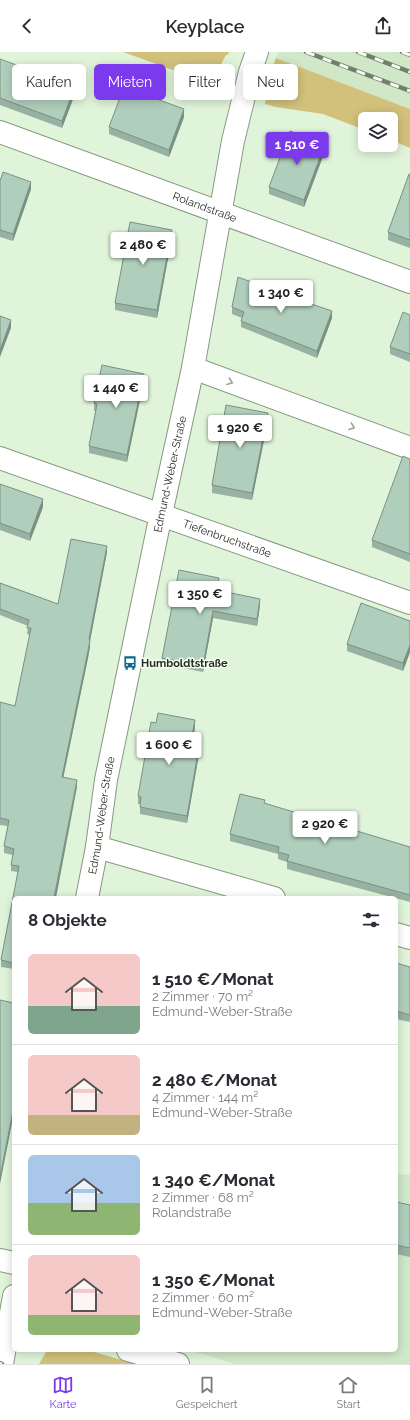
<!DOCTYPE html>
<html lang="de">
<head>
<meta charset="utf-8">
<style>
	body { margin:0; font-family:Raleway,sans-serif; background:#f2f2f3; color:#2b2b33; height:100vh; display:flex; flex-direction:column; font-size:15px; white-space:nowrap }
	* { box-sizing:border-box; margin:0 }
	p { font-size:13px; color:#7c7c81 }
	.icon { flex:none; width:22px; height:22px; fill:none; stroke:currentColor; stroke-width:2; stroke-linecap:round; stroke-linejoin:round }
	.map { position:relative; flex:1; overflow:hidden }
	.panel { position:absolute; left:12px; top:844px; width:386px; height:456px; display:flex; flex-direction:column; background:#fff; border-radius:6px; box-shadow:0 2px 10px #0003 }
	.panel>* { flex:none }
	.hud { position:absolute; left:12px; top:12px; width:386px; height:36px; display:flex; gap:8px }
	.buttons { position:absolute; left:358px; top:60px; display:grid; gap:8px }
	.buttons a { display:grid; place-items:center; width:40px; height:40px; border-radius:6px; background:#fff; box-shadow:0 2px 10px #0003; font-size:20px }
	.price { position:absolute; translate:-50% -34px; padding:0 9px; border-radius:4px; background:#fff; color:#222; font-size:13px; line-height:26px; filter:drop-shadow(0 1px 2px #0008) }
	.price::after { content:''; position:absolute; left:50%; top:24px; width:12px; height:9px; margin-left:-6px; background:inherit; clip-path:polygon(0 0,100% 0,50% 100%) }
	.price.current { background:#7c3aed; color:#fff }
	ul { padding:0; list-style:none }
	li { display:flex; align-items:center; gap:12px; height:100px; padding:0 16px }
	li+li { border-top:1px solid #e1e1e2 }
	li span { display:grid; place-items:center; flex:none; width:112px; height:80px; border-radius:6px; color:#555 }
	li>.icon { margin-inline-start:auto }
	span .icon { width:48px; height:48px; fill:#fffc; stroke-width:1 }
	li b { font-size:17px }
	h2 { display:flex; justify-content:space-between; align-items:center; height:48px; padding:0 16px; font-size:17px }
	.pill { padding:0 14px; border-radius:6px; background:#fff; box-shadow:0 2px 10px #0003; font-size:14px; line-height:36px }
	.pill.current { background:#7c3aed; color:#fff }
	header { display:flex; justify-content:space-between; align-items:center; height:52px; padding:0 16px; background:#fff; font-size:18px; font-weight:600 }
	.tab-bar { display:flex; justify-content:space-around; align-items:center; height:56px; border-top:1px solid #e1e1e2; background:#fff; font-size:11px; color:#7c7c81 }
	.tab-bar a { display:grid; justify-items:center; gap:2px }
	.tab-bar .current { color:#7c3aed }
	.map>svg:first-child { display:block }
	.built { fill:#d0e7c8 }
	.green { fill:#d1c17b }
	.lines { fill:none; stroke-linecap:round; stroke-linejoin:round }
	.minor-casing { stroke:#869880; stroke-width:24 }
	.minor { stroke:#fff; stroke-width:22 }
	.rail-casing { stroke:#727f6e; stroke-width:4.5 }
	.rail { stroke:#f3ffef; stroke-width:3; stroke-dasharray:9; stroke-linecap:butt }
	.wall { fill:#97b1a2 }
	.shaded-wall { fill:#7b9084 }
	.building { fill:#b0cebc; stroke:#7b9084 }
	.oneway { stroke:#9da09c }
	.labels { text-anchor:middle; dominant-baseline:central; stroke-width:3; stroke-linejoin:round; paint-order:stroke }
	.street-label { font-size:11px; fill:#262d23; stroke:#f3ffef }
	.poi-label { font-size:11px; font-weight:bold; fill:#262d23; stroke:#f3ffef; text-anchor:start }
</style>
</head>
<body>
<header><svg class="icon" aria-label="back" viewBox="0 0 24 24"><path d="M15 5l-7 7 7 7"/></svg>Keyplace<svg class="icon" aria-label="share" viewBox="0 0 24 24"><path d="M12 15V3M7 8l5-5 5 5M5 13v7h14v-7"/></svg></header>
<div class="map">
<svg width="410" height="1312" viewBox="0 0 410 1312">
	<rect width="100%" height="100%" fill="#e0f4da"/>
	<!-- built -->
	<path class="built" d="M278,0h132v57l-134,-51z
		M396,1122l14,1v189h-175l-46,-14h207z"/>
	<!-- green -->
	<path class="green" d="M123,0h106l-1,3h-2l-13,24 -1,5z
		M276,6l134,51v39l-19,-8v-21h-26v11l-42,-16 -47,-7 -11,-3 7,-30 -1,-3z
		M49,1298h38l49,14h-97l7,-12z"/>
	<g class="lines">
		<defs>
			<g id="minor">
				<path id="s1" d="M0,80l410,150"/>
				<path d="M193,316l217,80"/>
				<path id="s2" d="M0,406l410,145"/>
				<path d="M97,795l177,51"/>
				<path id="s3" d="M87,846l10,-51 9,-67 55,-266 32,-146 40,-227 17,-69 7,-20"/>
				<path d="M396,882l14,4"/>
				<path d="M0,1208l14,3"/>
				<path d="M128,1298l50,14"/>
				<path d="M2,1312l12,-68"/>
			</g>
		</defs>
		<!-- minor casing -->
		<use href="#minor" class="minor-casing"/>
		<!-- minor -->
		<use href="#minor" class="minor"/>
		<defs>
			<path id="rail" d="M306,0l104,39
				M358,0l52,20
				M402,0l8,3
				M0,1311l2,1"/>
		</defs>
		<!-- rail casing -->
		<use href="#rail" class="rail-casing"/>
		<!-- rail -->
		<use href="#rail" class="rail"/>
	</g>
	<!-- wall -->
	<path class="wall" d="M0,7l75,35 -13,34 -62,-23z
		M184,65l-15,40 -60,-23v-7z
		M325,99l-21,56 -35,-13v-7z
		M410,122v74l-22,-8v-8z
		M0,129l31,8 -18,52 -13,-4z
		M172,185l-15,81 -42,-8v-7z
		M232,255l100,11 -15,40 -76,-31v-6l1,-3 -10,-4z
		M410,263v47l-20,-8v-7z
		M144,329l-17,81 -38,-9v-7l7,-35h-2v-8z
		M268,368l-16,80 -40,-7v-8z
		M410,407v103l-38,-15v-7z
		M0,432l43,23 -13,34 -30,-11z
		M107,500l-17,89v5l-2,12 -25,119 14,10 -63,111v71l-13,-2v-7l17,-88 -7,-1v-6l2,-10 -9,-2v-7l4,-20 -8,-1v-123l15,4 15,-71 -3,-1 1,-8 -28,-11v-32l58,21z
		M219,533l-1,5 42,15 -3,21 -44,-8 -10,54 -41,-8v-6z
		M410,569v31l-7,19 -56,-20v-7z
		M195,676l-4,18 8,8 -12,69 -47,-9v-10h-2v-8z
		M265,752l145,43v55l-123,-33v-7l-9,-3v-5l-48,-13v-7z
		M396,911l14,4v55l-14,-3z
		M396,1150l14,3v52l-14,-3z"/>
	<!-- shaded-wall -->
	<path class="shaded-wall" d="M75,34v8l-13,34v-7z
		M184,57v8l-15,40v-7z
		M325,92v7l-21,56v-7z
		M31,130v7l-18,52v-7z
		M172,178v7l-15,81v-8z
		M332,259v7l-15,40v-7z
		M11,268v8l-11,29v-7z
		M144,322v7l-17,81v-7z
		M268,361v7l-16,80v-7z
		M43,447v8l-13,34v-7z
		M107,494v6l-17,89v5l-2,12 -26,126v-7z
		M219,526v7l-2,12v-7z
		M260,547v6l-3,21v-7z
		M213,559v7l-10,54v-6z
		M410,593v7l-7,19v-8z
		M195,668v8l-5,25v-8z
		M199,695v7l-12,69v-7z
		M77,728v7l-21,111h-2z
		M14,1054v7l-14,71v-7z"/>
	<!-- building -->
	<path class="building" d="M0,7l75,27 -13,35 -62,-23z
		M124,35l60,22 -15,41 -60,-23z
		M290,79l35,13 -21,56 -35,-13z
		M3,120l28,10 -18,52 -13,-4v-49z
		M409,122h1v66l-22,-8z
		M130,170l42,8 -15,80 -42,-7z
		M238,225l56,21 38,13 -15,40 -76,-30 3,-9 -12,-5z
		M403,260l7,3v39l-20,-7z
		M0,264l11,4 -11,30z
		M102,313l42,9 -17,81 -38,-9 8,-42 -3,-1z
		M226,353l42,8 -16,80 -40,-8z
		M403,404l7,3v95l-38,-14z
		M0,432l43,15 -13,35 -30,-11z
		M71,487l36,7 -18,93 1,1 -2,11 -26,126 15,3 -23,118h-40v65l-13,-3 18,-94 -8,-1 3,-16 -10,-3 5,-26 -9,-2v-116l15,4 16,-78h-4l2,-8 -29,-11v-26l58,21z
		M179,518l40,8 -2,12 43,9 -3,20 -44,-8 -10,55 -41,-8z
		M361,551l49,18v24l-7,18 -56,-19z
		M158,661l37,7 -5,25 9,2 -12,69 -47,-9 1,-10 -3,-1 13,-74 5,1z
		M240,742l25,6 -1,3 146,44v48l-123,-34 2,-6 -11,-3 1,-5 -49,-13z
		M396,911l14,4v48l-14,-4z
		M0,948l14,3v103l-14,71z
		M396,1150l14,3v43l-14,-3z"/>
	<!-- one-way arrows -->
	<defs><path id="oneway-chevron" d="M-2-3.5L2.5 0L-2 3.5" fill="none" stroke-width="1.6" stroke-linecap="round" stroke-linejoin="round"/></defs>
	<g class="oneway">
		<use href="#oneway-chevron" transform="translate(230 330) rotate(20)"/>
		<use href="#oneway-chevron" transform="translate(352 375) rotate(20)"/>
	</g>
	<!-- icons -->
	<defs>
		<symbol id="bus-bare" viewBox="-9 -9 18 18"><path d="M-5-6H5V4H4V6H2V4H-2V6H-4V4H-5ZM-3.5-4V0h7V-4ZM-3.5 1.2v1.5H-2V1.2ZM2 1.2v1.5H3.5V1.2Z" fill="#0f6395" stroke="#f3ffef" stroke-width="2.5" paint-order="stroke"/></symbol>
	</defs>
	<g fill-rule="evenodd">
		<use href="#bus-bare" x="120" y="601" width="20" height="20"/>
	</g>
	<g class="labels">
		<!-- street labels -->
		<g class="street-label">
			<text stroke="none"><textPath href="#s1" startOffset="218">Rolandstraße</textPath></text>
			<text stroke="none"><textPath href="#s3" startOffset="432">Edmund-Weber-Straße</textPath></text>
			<text stroke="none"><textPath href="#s2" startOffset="241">Tiefenbruchstraße</textPath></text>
			<text stroke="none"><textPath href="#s3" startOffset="84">Edmund-Weber-Straße</textPath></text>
		</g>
		<!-- poi labels -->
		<g class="poi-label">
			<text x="141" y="611">Humboldtstraße</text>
		</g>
	</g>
</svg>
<div class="buttons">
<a><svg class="icon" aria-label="layers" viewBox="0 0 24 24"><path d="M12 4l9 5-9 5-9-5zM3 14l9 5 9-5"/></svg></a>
</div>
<b class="price current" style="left:297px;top:114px">1 510 €</b>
<b class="price" style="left:143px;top:214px">2 480 €</b>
<b class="price" style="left:281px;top:262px">1 340 €</b>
<b class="price" style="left:116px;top:357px">1 440 €</b>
<b class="price" style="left:240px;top:397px">1 920 €</b>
<b class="price" style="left:200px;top:563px">1 350 €</b>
<b class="price" style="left:169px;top:714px">1 600 €</b>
<b class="price" style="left:325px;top:793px">2 920 €</b>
<div class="hud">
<a class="pill">Kaufen</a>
<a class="pill current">Mieten</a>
<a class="pill">Filter</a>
<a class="pill">Neu</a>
</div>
<section class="panel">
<h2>8 Objekte<svg class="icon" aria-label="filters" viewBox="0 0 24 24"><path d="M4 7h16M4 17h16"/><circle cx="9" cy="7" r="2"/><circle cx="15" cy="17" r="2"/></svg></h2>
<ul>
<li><span style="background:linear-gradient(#f6c9c9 65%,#7fa58c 0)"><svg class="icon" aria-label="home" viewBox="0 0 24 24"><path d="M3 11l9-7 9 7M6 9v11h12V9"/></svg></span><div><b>1 510 €/Monat</b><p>2 Zimmer · 70 m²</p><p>Edmund-Weber-Straße</p></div></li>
<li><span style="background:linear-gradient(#f6c9c9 75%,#c2b280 0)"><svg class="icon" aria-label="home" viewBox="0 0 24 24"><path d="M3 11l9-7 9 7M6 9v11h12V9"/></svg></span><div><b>2 480 €/Monat</b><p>4 Zimmer · 144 m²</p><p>Edmund-Weber-Straße</p></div></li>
<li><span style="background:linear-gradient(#a9c7e8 60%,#8fb573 0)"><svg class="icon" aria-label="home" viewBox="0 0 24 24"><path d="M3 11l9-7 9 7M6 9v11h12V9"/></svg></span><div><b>1 340 €/Monat</b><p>2 Zimmer · 68 m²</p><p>Rolandstraße</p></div></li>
<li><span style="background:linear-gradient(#f6c9c9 75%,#8fb573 0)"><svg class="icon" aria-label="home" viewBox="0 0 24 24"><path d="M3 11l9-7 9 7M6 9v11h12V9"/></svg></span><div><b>1 350 €/Monat</b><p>2 Zimmer · 60 m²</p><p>Edmund-Weber-Straße</p></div></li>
</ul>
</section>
</div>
<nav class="tab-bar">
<a class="current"><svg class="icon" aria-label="map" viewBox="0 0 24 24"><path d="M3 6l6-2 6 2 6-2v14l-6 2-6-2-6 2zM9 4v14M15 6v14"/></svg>Karte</a>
<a><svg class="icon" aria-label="saved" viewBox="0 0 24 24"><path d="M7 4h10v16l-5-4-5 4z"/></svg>Gespeichert</a>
<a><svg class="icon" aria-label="home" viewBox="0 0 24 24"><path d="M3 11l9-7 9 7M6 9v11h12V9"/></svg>Start</a>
</nav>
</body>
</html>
